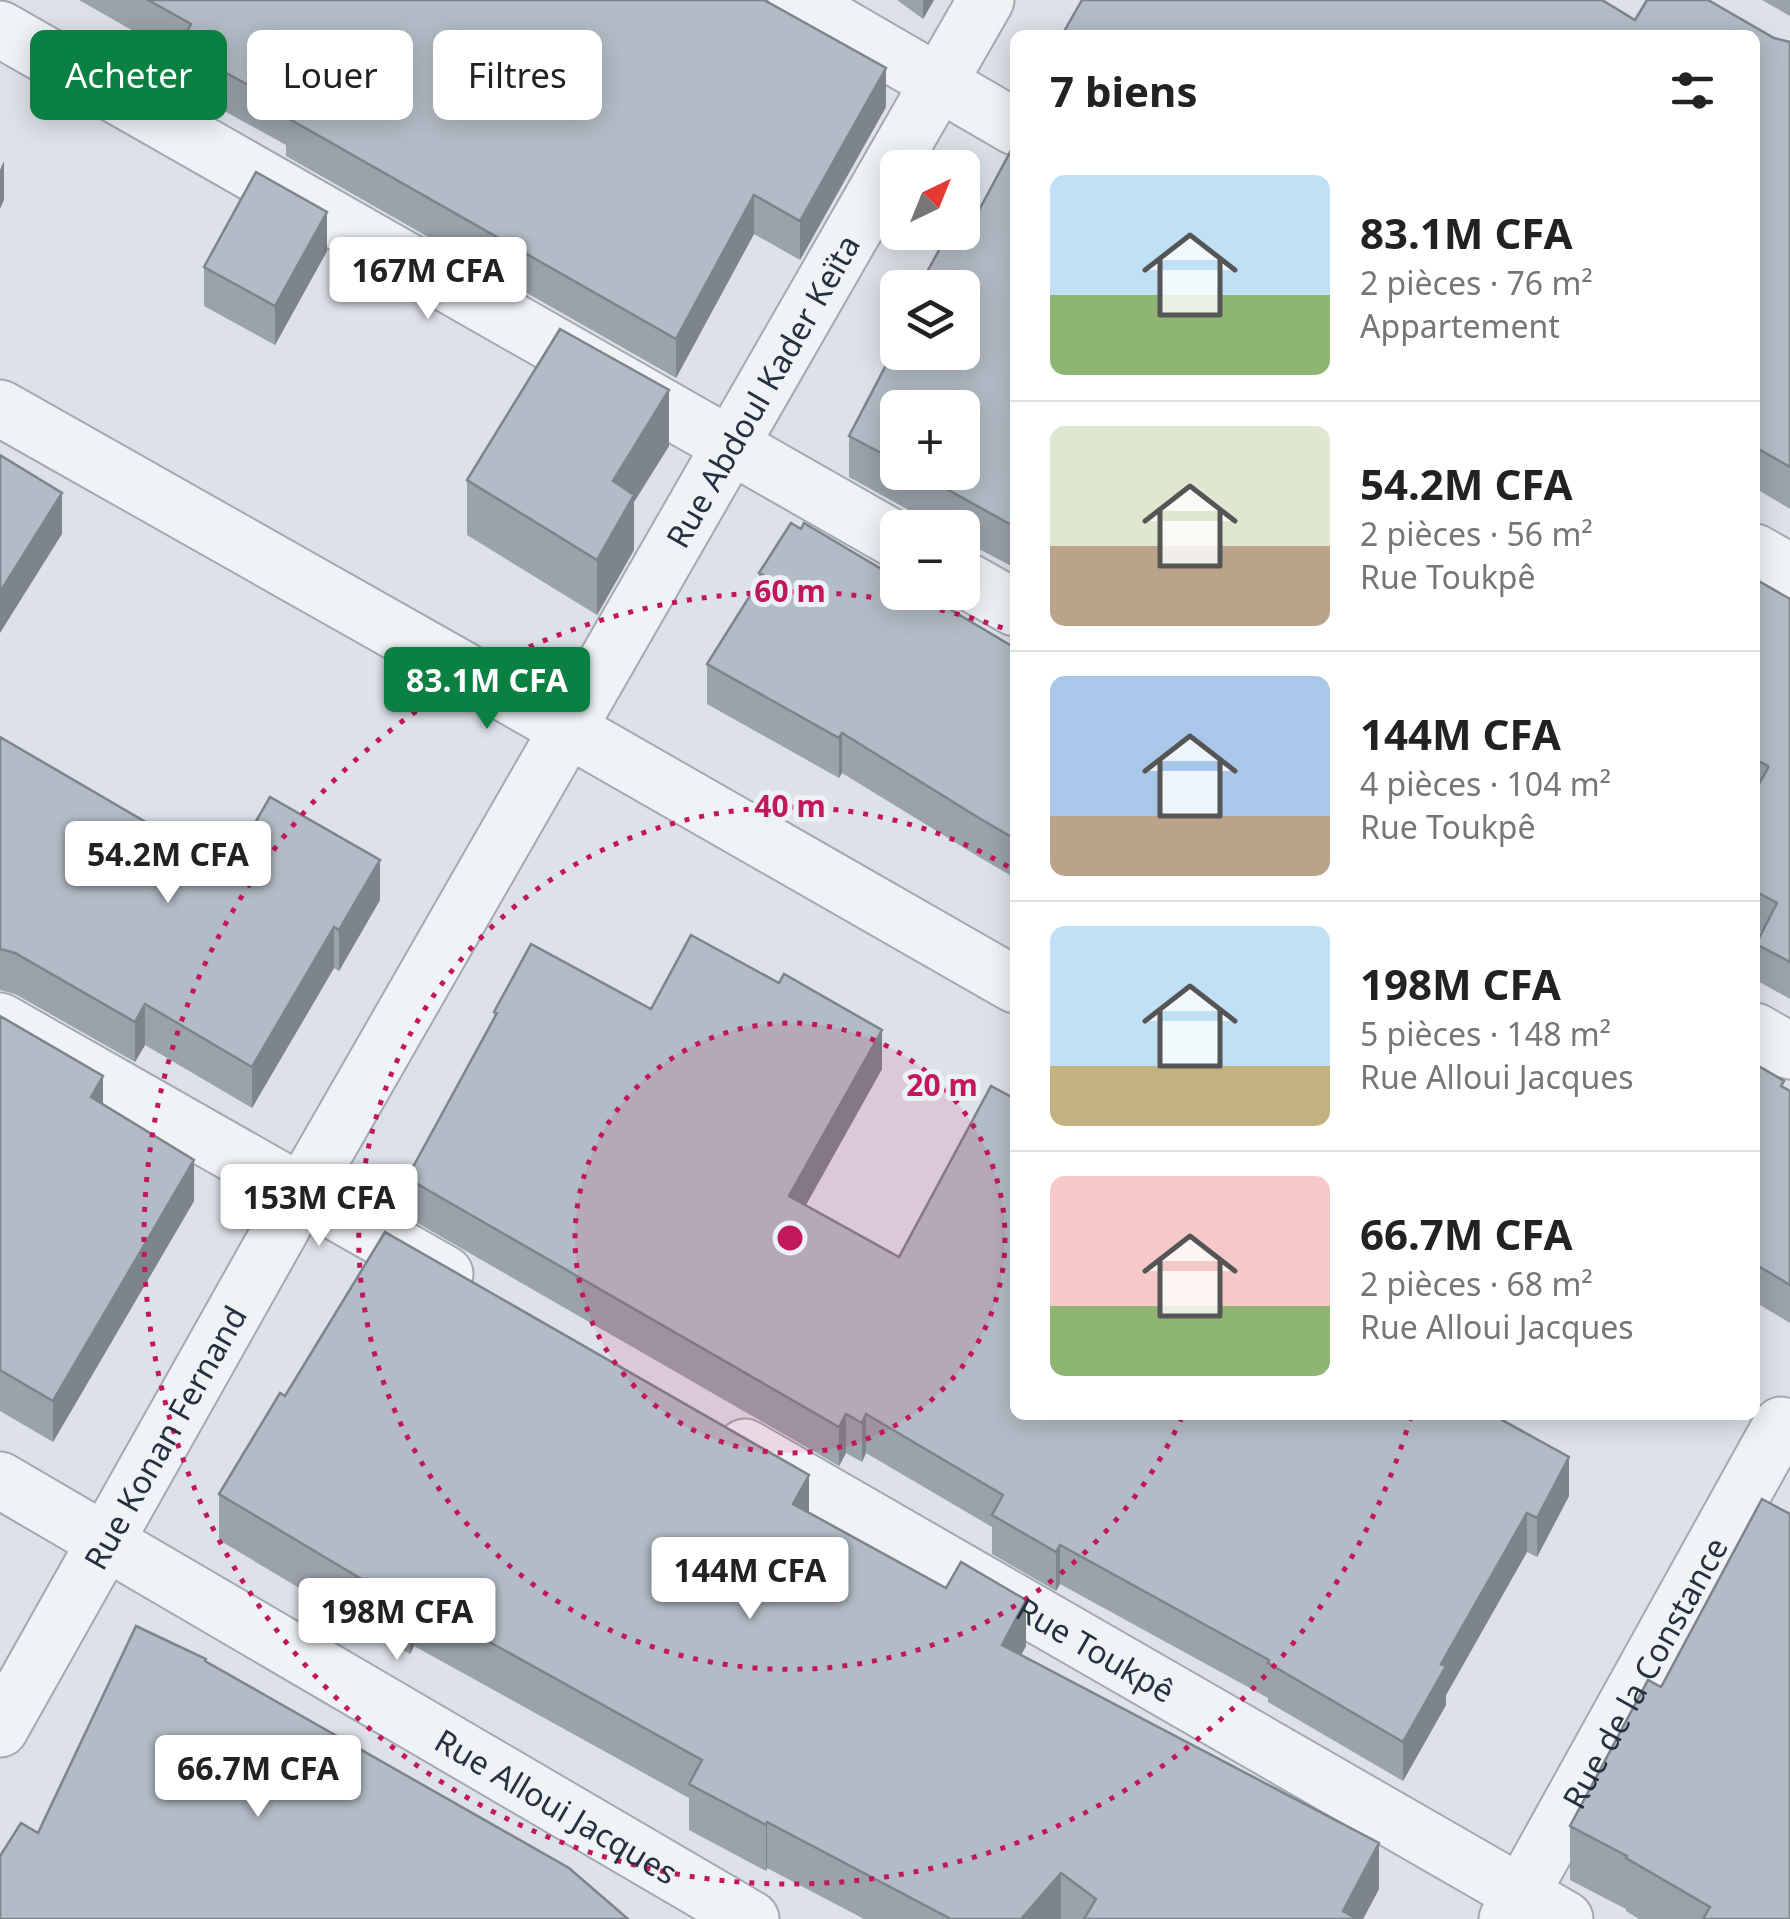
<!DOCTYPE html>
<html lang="fr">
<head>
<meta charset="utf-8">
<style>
	body { margin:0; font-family:"Noto Sans",sans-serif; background:#f2f2f2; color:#222; height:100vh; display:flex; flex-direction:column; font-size:38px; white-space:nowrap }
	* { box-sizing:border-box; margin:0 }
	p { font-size:32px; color:#767676 }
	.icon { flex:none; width:55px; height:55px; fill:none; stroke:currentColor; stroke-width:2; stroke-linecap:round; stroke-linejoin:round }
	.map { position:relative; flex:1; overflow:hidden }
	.drawer { position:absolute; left:1010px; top:30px; width:750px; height:1390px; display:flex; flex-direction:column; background:#fff; border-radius:15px; box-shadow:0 5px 25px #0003 }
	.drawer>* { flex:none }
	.hud { position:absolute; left:30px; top:30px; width:830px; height:90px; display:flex; gap:20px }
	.needle { width:65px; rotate:43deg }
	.buttons { position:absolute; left:880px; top:150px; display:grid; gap:20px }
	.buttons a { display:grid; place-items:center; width:100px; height:100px; border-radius:15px; background:#fff; box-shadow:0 5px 25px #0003; font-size:50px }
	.price { position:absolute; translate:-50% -85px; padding:0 22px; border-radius:10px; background:#fff; color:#222; font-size:32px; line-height:65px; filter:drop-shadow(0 2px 5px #0008) }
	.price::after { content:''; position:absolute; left:50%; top:60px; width:30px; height:22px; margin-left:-15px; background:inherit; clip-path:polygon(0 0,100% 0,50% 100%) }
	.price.active { background:#0b8043; color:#fff }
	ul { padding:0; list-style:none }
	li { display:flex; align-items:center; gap:30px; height:250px; padding:0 40px }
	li+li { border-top:2px solid #e0e0e0 }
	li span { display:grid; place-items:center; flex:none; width:280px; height:200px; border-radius:15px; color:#555 }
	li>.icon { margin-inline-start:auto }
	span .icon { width:120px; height:120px; fill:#fffc; stroke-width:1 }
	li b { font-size:42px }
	h2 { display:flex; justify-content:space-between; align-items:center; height:120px; padding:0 40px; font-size:42px }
	.tag { padding:0 35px; border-radius:15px; background:#fff; box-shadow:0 5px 25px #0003; font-size:35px; line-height:90px }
	.tag.active { background:#0b8043; color:#fff }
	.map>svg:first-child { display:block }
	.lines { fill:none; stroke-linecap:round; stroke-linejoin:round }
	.minor-casing { stroke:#a2a9b3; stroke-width:59 }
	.minor { stroke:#f0f3f6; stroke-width:55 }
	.wall { fill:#9aa2aa; fill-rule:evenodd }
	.shaded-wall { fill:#7d848b }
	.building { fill:#b3bcc6; stroke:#7d848b; stroke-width:2.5 }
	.ring { fill:none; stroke:#c2185b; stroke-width:5; stroke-dasharray:5 10 }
	.labels { text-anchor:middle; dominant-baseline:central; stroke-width:10; stroke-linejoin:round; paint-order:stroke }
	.street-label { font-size:32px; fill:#253141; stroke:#ecf1f6 }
	.centre { fill:#c2185b; stroke:#ecf1f6; stroke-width:5 }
	.ring-label { font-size:30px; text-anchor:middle; font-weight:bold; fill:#c2185b; stroke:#ecf1f6; stroke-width:10; stroke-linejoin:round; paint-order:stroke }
</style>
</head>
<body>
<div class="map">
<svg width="1790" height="1919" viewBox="0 0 1790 1919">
	<rect width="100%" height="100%" fill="#dde2e9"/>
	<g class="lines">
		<defs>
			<g id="minor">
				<path d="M796,0l219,127"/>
				<path d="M0,29l898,512"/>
				<path d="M0,408l568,321 447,256"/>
				<path d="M1755,552l35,20"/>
				<path d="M962,578l53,30"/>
				<path d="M0,1021l445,253"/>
				<path d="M1755,1031l35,20"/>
				<path id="s1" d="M745,1447l820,472"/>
				<path id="s2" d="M0,1480l751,439"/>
				<path id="s3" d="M0,1729l302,-537 684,-1192"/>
				<path id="s4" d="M1507,1919l274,-494"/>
			</g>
		</defs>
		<!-- minor casing -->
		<use href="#minor" class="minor-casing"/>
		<!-- minor -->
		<use href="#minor" class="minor"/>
	</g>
	<!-- wall -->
	<path class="wall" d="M79,0h685l122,107 -86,153 -46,-26 -78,144 -390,-222v-11l-107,-59v-29z
		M897,0h37l-11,19z
		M1082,0h520l33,20 12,-20h61l66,38 16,4v467l-35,-21v-453h-693z
		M1762,0h28v16z
		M1015,143v425l-53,-28v-12h-21l-92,-51v-41l46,-88v-5l67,-55h-40v-7l49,-56zM898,408l64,64h-64z
		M327,251l-52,94 -71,-39v-39z
		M669,446l-35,56v48l-37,65 -130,-80v-55z
		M759,573l256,75v230l-36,-21 -137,-84 -3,5 -132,-74v-40l52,-83z
		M1755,576l3,5 32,18v400l-34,-19v-36l6,-12 -7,-4z
		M0,737l228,133 152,30 -41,71 -5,-3 -82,140 -107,-63 -10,17 -120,-68 -15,-4z
		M651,1009l231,60 -76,136 93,52 670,239 -32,61 -10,-5 -81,143v10l-43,76 -135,-79v-4l-208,-114 -4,7 -64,-37v-27l-126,-74 -4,9 -16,-9 -7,13 -432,-249v-39l87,-159v-7z
		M0,1016l103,88 91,97 -141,241 -53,-31z
		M1755,1064l35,27v232l-35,-21z
		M285,1396l524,117 217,133 -5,9 358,234 -16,30h-499l-97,-51 -1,3 -77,-41v-32l-275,-152 -4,8 -191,-114v-46z
		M1661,1687l129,232h-151l-13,-8v-2l-56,-29v-54z"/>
	<!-- shaded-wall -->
	<path class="shaded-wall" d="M923,0h11l-11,19z
		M886,68v39l-86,153v-39z
		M4,161v39l-4,9v-39z
		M754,195v39l-78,144v-39z
		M327,212v39l-52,94v-39z
		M669,390v56l-35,56v48l-37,65v-55l16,-79z
		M62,493v41l-62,99v-41z
		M842,733v40l-3,5v-40z
		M380,860v40l-41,71v-41z
		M334,927v41l-82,140v-41z
		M145,1004v41l-10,17v-40z
		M882,1030v39l-93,166v-39z
		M103,1076v40l-12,-19z
		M194,1160v41l-141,241v-41z
		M846,1414v39l-7,13v-39z
		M866,1414v39l-4,9v-39z
		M1569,1457v39l-32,61v-39z
		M809,1475v46l-16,-17z
		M1527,1513v39l-81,143v10l-43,76v-39l38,-78z
		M1060,1545v39l-4,7v-39z
		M414,1600v46l-4,8v-46z
		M1026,1600v46l-24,45v-46z
		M767,1822v46l-1,3v-46z
		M1379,1843v46l-16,30h-20v-8z
		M1061,1873v46h-40z"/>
	<!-- building -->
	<path class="building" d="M148,0h616l122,68 -86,153 -46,-26 -78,144 -390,-222 4,-9 -111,-61 12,-23z
		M1082,0h520l33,20 12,-20h61l66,38 16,4v425l-35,-20v-412h-693z
		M1015,143v384l-99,-55h46v-64h-64v54l-49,-26 48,-92 -2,-1 3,-4v13h64v-64h-36l2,-4 -6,-3 27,-49h13v-12l9,5z
		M256,172l71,40 -52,94 -71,-39z
		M560,329l109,61 -56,91 21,14 -37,65 -130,-80z
		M0,455l62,38 -62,99z
		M791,523l10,6 3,-6 94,56v13h23l94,56v191l-36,-21 -137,-85 -3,5 -132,-74 56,-89 -4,-2z
		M1755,576l3,1 -1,3 33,19v363l-34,-18 21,-41 -22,-12v-100l13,-23v-2l-13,-7z
		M0,737l228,133 42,-73 110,63 -41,70 -5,-3 -82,140 -107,-63 -10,18 -120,-69 -15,-4z
		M691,935l88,48 5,-9 98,56 -93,166 110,61 92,-171 24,13v316h478l76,42 -32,61 -10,-5 -86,151 5,2 -43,76 -135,-79 1,-3 -209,-115 -4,7 -64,-37 11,-20 -137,-81 -4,9 -16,-9 -7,13 -432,-249 90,-165 -3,-1 37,-68 120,65z
		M0,1016l103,60 -12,21 103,63 -141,241 -53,-31z
		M1755,1064l29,17 -3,5 9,5v194l-35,-21z
		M385,1232l424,243 -16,29 153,84 15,-26 65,38 -24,45 377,198 -36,68 14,8h-273l12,-20 -35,-26 -40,46h-72v-1l-182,-96 -1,3 -77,-41 13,-24 -288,-160 -4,8 -191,-114 61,-101 5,3z
		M1762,1499l28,15v405h-87l7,-12 -84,-49 1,-2 -57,-30 78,-146 13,7z
		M136,1626l70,33 -1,2 364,207 59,51h-628v-63l21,-33 17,10z"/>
	<!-- distance rings -->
	<circle cx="790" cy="1238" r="215" fill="#c2185b" fill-opacity=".12"/>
	<g class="ring">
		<circle cx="790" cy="1238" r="215"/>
		<path d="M1182 1417A431 431 0 1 1 1012 869"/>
		<path d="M1411 1416A646 646 0 1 1 1011 631"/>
	</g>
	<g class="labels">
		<!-- street labels -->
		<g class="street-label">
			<text stroke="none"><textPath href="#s3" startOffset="1540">Rue Abdoul Kader Keïta</textPath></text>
			<text stroke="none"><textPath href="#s3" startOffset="335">Rue Konan Fernand</textPath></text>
			<text stroke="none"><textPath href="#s1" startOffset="405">Rue Toukpê</textPath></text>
			<text stroke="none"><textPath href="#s4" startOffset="282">Rue de la Constance</textPath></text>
			<text stroke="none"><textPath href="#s2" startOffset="645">Rue Alloui Jacques</textPath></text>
		</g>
	</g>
	<circle cx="790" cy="1238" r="15" class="centre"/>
	<g class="ring-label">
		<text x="790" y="602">60 m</text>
		<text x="790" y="817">40 m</text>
		<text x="942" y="1096">20 m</text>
	</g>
</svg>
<div class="buttons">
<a><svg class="needle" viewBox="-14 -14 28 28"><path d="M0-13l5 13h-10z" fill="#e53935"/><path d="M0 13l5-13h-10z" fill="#767676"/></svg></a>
<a><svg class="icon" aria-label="layers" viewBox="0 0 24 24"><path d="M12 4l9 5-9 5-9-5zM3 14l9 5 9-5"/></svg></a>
<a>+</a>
<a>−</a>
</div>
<b class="price" style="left:428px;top:322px">167M CFA</b>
<b class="price active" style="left:487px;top:732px">83.1M CFA</b>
<b class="price" style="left:168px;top:906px">54.2M CFA</b>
<b class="price" style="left:319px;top:1249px">153M CFA</b>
<b class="price" style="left:750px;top:1622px">144M CFA</b>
<b class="price" style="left:397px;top:1663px">198M CFA</b>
<b class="price" style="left:258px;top:1820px">66.7M CFA</b>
<div class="hud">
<a class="tag active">Acheter</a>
<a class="tag">Louer</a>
<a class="tag">Filtres</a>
</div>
<section class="drawer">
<h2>7 biens<svg class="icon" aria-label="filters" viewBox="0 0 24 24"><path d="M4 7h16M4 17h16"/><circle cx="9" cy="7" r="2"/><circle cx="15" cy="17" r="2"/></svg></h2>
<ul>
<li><span style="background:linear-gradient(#bfe0f5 60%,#8fb573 0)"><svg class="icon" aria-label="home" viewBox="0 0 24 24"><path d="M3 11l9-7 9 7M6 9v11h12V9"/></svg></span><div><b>83.1M CFA</b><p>2 pièces · 76 m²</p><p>Appartement</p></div></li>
<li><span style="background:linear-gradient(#dfe7d0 60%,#b9a48a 0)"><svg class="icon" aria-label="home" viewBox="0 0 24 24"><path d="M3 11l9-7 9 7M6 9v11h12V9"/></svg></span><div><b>54.2M CFA</b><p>2 pièces · 56 m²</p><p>Rue Toukpê</p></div></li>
<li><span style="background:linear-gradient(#a9c7e8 70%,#b9a48a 0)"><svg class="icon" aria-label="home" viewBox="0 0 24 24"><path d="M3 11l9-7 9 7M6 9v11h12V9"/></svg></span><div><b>144M CFA</b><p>4 pièces · 104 m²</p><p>Rue Toukpê</p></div></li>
<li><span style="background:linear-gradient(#bfe0f5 70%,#c2b280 0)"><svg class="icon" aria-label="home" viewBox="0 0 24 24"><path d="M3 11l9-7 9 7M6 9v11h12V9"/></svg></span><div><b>198M CFA</b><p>5 pièces · 148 m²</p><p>Rue Alloui Jacques</p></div></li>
<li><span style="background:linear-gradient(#f6c9c9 65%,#8fb573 0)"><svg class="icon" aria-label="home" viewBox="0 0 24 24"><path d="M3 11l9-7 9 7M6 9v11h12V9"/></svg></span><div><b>66.7M CFA</b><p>2 pièces · 68 m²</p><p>Rue Alloui Jacques</p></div></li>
</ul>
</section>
</div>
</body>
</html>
